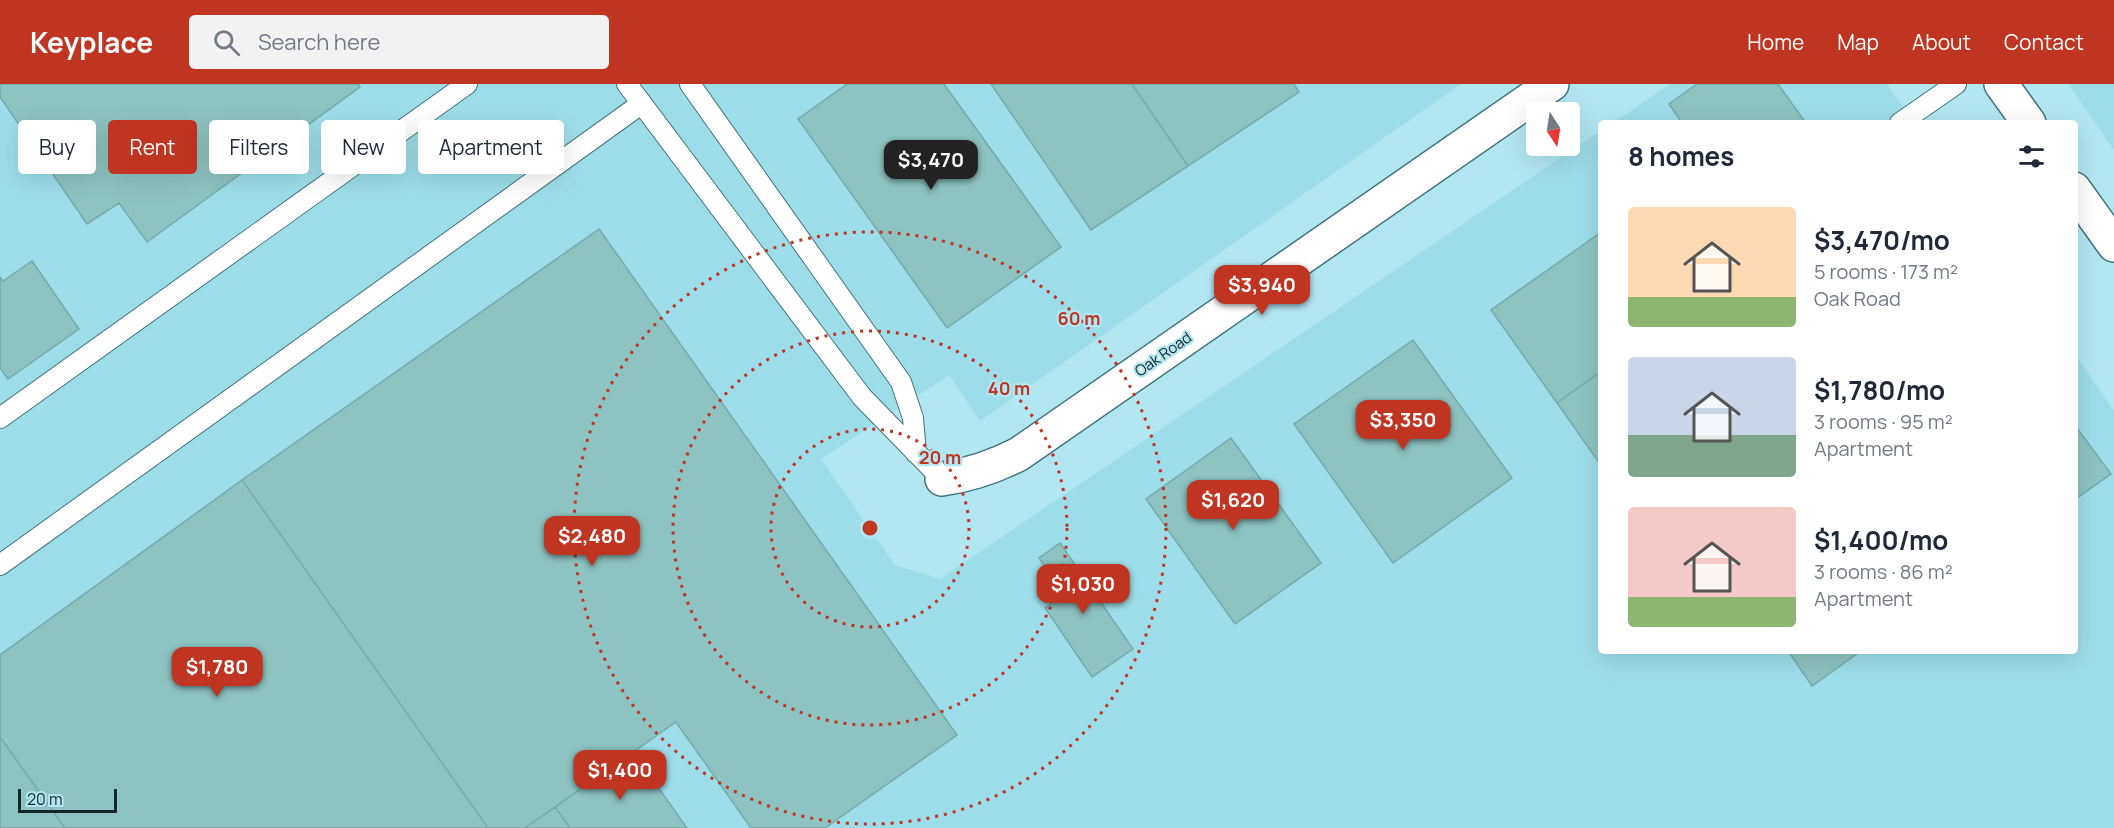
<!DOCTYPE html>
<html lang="en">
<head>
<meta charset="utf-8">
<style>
	body { margin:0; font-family:Manrope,sans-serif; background:#f2f2f3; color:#1f2937; height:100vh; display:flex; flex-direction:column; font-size:22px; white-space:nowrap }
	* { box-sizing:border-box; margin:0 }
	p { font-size:20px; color:#747a83 }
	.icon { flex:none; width:33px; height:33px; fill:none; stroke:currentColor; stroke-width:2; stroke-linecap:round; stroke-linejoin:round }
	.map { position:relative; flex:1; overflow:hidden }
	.details { position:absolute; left:1598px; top:36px; width:480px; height:534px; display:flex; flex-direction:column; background:#fff; border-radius:6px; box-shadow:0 6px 24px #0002 }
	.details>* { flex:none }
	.banner { position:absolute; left:18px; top:36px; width:570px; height:54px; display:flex; gap:12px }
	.needle { width:39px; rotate:168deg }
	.buttons { position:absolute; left:1526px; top:18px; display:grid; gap:12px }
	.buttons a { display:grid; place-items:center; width:54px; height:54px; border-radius:6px; background:#fff; box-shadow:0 6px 24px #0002; font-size:30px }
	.scale { position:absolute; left:18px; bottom:15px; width:99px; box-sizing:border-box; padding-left:6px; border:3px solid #13282c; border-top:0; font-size:16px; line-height:21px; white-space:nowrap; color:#13282c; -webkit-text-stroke:4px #b2e7f2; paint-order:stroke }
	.price { position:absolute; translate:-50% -51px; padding:0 14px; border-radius:12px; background:#c03422; color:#fff; font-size:20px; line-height:39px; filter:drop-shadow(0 2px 3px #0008) }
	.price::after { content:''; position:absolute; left:50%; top:36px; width:18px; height:14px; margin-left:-9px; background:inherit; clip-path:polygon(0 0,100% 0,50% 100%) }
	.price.current { background:#222; color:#fff }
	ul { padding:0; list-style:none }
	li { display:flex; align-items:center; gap:18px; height:150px; padding:0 30px }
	li span { display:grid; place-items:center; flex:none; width:168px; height:120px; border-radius:6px; color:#555 }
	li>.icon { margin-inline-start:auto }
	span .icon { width:72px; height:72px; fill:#fffc; stroke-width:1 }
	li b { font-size:26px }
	h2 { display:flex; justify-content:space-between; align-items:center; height:72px; padding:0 30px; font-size:26px }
	.tag { padding:0 21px; border-radius:6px; background:#fff; box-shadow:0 6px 24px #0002; font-size:21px; line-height:54px }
	.tag.current { background:#c03422; color:#fff }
	header { display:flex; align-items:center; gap:36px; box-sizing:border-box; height:84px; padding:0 30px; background:#c03422; color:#fff }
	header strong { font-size:28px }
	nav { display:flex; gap:33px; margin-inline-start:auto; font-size:21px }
	.search { width:420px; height:54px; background:#f2f2f3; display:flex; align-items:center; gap:15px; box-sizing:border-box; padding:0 21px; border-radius:6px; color:#747a83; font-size:22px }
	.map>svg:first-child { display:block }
	.built { fill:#9ddde9 }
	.building { fill:#8dc3c0; stroke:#76aba8; stroke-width:1.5 }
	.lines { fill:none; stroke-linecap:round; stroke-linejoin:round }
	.service-casing { stroke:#42757e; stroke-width:22 }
	.minor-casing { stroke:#42757e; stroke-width:36 }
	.secondary-casing { stroke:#42757e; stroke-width:36 }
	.service { stroke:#fff; stroke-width:20 }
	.minor { stroke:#fff; stroke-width:33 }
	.secondary { stroke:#fff; stroke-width:33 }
	.ring { fill:none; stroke:#c03422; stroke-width:3; stroke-dasharray:3 6 }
	.labels { text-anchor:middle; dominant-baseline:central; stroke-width:4.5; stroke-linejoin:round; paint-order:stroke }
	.street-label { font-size:15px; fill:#13282c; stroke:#b2e7f2 }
	.centre { fill:#c03422; stroke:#b2e7f2; stroke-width:3 }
	.ring-label { font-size:18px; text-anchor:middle; font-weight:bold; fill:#c03422; stroke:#b2e7f2; stroke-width:4.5; stroke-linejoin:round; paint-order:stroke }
</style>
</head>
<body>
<header>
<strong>Keyplace</strong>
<div class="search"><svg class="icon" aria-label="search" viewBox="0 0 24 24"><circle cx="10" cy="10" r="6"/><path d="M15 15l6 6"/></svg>Search here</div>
<nav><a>Home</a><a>Map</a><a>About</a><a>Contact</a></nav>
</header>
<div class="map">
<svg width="2114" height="744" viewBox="0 0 2114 744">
	<rect width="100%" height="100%" fill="#b2e7f2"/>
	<!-- built -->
	<path class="built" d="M0,0h1461l-481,337 -31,-46 -128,84 74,106 45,14 660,-448v520h474l1,-297 39,57v417h-2114z
		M1670,0h217l27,39h-301z
		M2068,0h46v66z"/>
	<!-- building -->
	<path class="building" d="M0,0h358l2,3 -213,155 -28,-39 -32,21 -87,-127z
		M847,0h97l117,163 -114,81 -149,-209z
		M991,0h141l56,82 -97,64z
		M1132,0h162l5,8 -111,74z
		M1697,0h81l28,39h-124l-13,-19z
		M599,145l358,506 -132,93h-74l-75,-106 -151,106h-37l-246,-348z
		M1600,149v139l-43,31 -66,-93z
		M32,177l47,68 -71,50 -8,-11v-91l3,4z
		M1413,256l99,138 -119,85 -99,-139z
		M1600,288v92l-43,-61z
		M2074,340l37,50 -37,26z
		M1231,354l90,125 -86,61 -89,-125z
		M242,396l246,348h-423l-65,-91v-82z
		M1060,459l73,106 -41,28 -47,-69 19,-13 -25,-37z
		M1788,567h73l-49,35z
		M0,653l65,91h-65z
		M633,668l54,76h-117l-15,-21z
		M555,723l15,21h-45z"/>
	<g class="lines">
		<defs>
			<path id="service" d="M627,0l235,313 80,82
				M690,0l211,298 12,36 3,35
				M1900,39l56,-39
				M0,334l467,-334
				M0,481l641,-461"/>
			<path id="minor" d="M942,395c28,-4 52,-12 77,-25l533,-370"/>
			<path id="secondary" d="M2001,0l28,39
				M2074,105l40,56"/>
		</defs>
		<!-- service casing -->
		<use href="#service" class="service-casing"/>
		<!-- minor casing -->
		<use href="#minor" class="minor-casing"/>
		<!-- secondary casing -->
		<use href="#secondary" class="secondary-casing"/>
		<!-- service -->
		<use href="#service" class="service"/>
		<!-- minor -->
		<use href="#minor" class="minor"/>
		<!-- secondary -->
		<use href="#secondary" class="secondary"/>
	</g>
	<!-- distance rings -->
	<g class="ring">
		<circle cx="870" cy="444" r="99"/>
		<circle cx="870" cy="444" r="197"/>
		<circle cx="870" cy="444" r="296"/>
	</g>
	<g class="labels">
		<!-- street labels -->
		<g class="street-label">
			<text transform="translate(1163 270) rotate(-35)">Oak Road</text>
		</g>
	</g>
	<circle cx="870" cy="444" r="9" class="centre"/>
	<g class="ring-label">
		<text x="1079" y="241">60 m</text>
		<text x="1009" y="311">40 m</text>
		<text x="940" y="380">20 m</text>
	</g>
</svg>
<div class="buttons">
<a><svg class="needle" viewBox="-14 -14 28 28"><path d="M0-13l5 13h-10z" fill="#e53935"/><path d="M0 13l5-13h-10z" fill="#747a83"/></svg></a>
</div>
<div class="scale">20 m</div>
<b class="price current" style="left:931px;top:107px">$3,470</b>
<b class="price" style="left:1262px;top:232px">$3,940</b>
<b class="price" style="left:1403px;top:367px">$3,350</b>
<b class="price" style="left:1233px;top:447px">$1,620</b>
<b class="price" style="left:592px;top:483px">$2,480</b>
<b class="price" style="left:1083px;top:531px">$1,030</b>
<b class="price" style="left:217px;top:614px">$1,780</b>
<b class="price" style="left:620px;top:717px">$1,400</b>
<div class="banner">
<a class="tag">Buy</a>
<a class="tag current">Rent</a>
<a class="tag">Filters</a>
<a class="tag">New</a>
<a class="tag">Apartment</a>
</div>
<section class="details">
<h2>8 homes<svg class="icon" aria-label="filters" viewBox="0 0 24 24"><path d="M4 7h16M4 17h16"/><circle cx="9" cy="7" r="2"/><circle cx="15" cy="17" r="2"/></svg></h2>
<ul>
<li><span style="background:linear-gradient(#ffd9b3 75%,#8fb573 0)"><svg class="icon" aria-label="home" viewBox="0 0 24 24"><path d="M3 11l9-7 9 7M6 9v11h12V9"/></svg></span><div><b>$3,470/mo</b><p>5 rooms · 173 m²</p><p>Oak Road</p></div></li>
<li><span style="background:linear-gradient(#c9d6e8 65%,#7fa58c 0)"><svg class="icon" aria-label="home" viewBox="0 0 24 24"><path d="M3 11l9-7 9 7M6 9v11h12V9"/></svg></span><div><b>$1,780/mo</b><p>3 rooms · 95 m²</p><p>Apartment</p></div></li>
<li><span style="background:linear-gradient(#f6c9c9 75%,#8fb573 0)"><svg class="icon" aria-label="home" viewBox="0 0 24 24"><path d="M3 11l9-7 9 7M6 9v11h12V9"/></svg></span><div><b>$1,400/mo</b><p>3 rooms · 86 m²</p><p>Apartment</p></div></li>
</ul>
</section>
</div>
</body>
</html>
